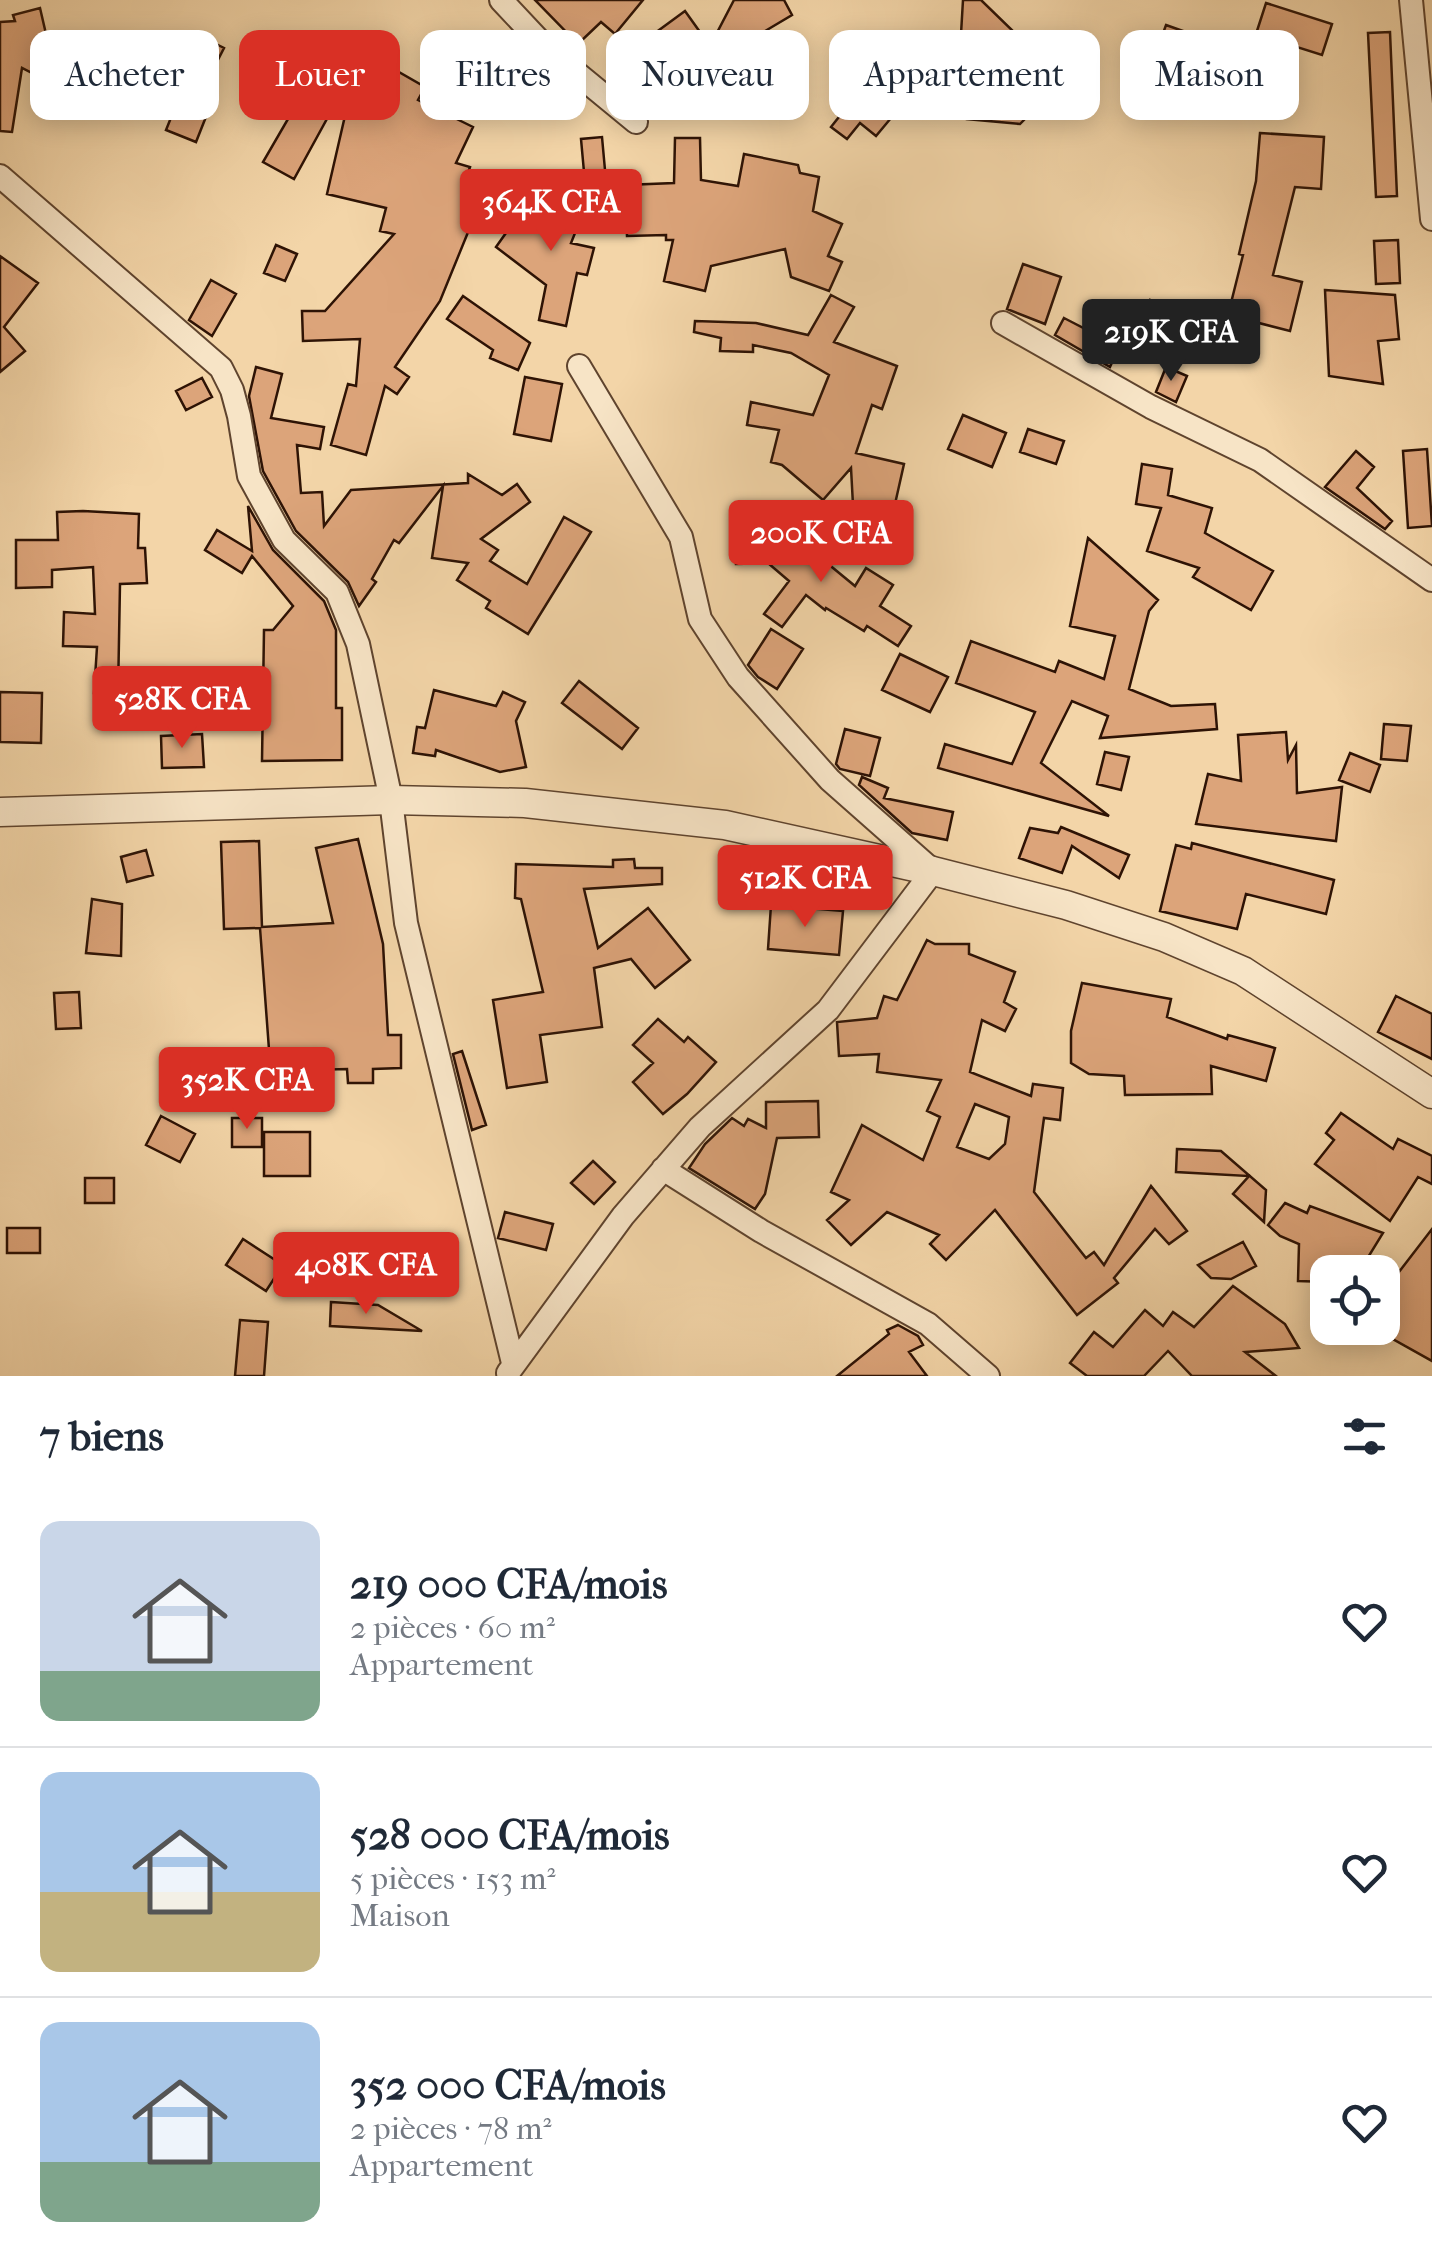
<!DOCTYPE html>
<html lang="fr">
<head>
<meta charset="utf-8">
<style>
	body { margin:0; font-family:"IM FELL French Canon",serif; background:#f2f2f3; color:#1f2937; height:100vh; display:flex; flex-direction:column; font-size:38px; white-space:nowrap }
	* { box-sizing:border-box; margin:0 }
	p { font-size:32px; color:#747a83 }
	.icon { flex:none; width:55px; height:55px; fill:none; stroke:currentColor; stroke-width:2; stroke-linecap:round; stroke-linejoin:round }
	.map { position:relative; height:1376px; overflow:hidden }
	.details { display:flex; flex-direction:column; background:#fff; flex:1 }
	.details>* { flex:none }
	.banner { position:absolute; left:30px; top:30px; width:1372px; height:90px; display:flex; gap:20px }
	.fabs { position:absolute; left:1310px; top:1255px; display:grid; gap:20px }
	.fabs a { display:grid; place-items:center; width:90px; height:90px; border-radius:20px; background:#fff; box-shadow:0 5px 25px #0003; font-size:50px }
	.price { position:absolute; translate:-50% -85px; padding:0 22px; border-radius:10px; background:#d93025; color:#fff; font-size:32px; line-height:65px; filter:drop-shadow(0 2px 5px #0008) }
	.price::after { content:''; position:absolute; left:50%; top:60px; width:30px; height:22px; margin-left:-15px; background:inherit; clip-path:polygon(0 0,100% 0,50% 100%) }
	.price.on { background:#222; color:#fff }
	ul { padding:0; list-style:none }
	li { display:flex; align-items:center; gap:30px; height:250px; padding:0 40px }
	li+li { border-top:2px solid #e0e1e3 }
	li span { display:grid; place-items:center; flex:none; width:280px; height:200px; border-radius:20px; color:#555 }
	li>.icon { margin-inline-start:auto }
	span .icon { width:120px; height:120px; fill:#fffc; stroke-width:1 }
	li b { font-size:42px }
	h2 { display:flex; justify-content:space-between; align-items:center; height:120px; padding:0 40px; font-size:42px }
	.chip { padding:0 35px; border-radius:20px; background:#fff; box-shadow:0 5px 25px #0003; font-size:35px; line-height:90px }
	.chip.on { background:#d93025; color:#fff }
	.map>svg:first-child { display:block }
	.building { fill:#dca47a; stroke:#2e1305; stroke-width:2.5; fill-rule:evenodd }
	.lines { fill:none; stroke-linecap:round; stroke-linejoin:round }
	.minor-casing { stroke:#5f442e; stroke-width:26 }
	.tertiary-casing { stroke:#5f442e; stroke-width:31 }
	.minor { stroke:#f7e4c6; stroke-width:22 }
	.tertiary { stroke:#f7e4c6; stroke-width:28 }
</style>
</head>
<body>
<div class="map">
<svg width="1432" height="1376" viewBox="0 0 1432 1376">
	<rect width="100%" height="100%" fill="#f3d5a8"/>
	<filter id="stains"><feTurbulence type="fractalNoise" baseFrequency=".002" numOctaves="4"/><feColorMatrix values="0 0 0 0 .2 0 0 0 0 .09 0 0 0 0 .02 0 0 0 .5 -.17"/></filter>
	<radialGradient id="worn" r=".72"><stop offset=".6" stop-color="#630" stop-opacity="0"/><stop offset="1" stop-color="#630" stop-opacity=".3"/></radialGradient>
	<!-- building -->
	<path class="building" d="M535,0h108l-28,34 -14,-12 -23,22z
		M734,0h50l8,15 -42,25 26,14 -13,25 -16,-7 -37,31 -55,-70 30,-22 25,35z
		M963,0h18l82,80 -43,44 -53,-5 3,-36 -65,-2 37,-45 18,15z
		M1266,3l66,21 -10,31 -66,-21z
		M40,8l9,39 37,19 -15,27 -49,-25 -10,64 -12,-1v-109l15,-1 -2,-6z
		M1166,25l34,12 -17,47 -34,-12z
		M1390,32l7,164 -21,1 -8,-164z
		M200,36l24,12 -21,41 12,5 -19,48 -30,-12 23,-57 -6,-3z
		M355,36l35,18 -5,10 40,23 -7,13 55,27 -17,36 14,4 -3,9 17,17 -44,108 -45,66 14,10 -12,17 -12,-8 -19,69 -35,-10 17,-61 8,2 4,-47 -57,2 -1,-30h23l69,-77 -14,-3 6,-23 -59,-14 29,-126 -15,-6z
		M500,38l35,36 -18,17 -35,-36z
		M274,57l66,38 -46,84 -31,-17 25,-43 -36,-19z
		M879,73l43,17 -4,19 -17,-3 -25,30 -16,-13 -13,16 -16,-12 34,-43 7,6z
		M1260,133l64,4 -3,52 -26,-2 -22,88 29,7 -12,49 -62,-16 15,-60 -4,-1 17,-73z
		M602,137l3,33 -21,2 -3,-33z
		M675,138h25l1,42 37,6 6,-32 54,11 2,8 19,4 -6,34 29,13 -14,32 14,6 -13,29 -38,-14 -6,-28 -74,17 -6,25 -41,-10 9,-41h-7v-5l-39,1 -2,-51 49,-2z
		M550,191l33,14v8l-12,30 23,5 -7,27 -10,-2 -11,53 -27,-6 7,-35 -50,-38 22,-31 17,12z
		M1398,240l2,43 -24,1 -2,-43z
		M276,245l21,9 -12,27 -21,-8z
		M0,256l38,27 -34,44 21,24 -25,21z
		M1023,264l38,13 -16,47 -38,-15z
		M211,280l25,14 -24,42 -23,-16z
		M1325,290l70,5 4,44 -21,2 5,43 -54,-8z
		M831,295l23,12 -20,35 63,24 -15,43 -10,-4 -16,48 48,11 -9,40 -42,1 -2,-37 -28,32 -41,-35 -11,-3 8,-32 -32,-5 4,-23 62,13 16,-40 -38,-22 -38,-8v7l-33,-1 1,-13 -27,-6 1,-11 61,2 52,12z
		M463,296l67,47 -12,27 -28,-12 3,-8 -46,-31z
		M1150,300l31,15 -13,27 -31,-14z
		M1064,318l35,18 7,-14 20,9 -16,36 -55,-32z
		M256,367l26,7 -11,44 53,9 -4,22 -23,-4 4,48 21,-1 2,34 27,-36 117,-7v-9l34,21 15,-11 13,18 -49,37 17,11 -8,11 37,23 37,-67 27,15 -63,102 -42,-26 4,-7 -33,-21 11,-17 -36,-5 11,-72 -44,57 -5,-3 -22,39 4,3 -17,24 -11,-24 -52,-51 -33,-60 -14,-75z
		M1166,367l21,9 -11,26 -20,-10z
		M525,377l37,7 -11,57 -37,-7z
		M202,378l10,19 -26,13 -10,-19z
		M963,415l43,18 -14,34 -44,-18z
		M1028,429l36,12 -8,23 -36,-12z
		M1427,449l5,77 -24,2 -5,-77z
		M1356,451l18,16 -17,21 35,33 -7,8 -60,-42z
		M1142,464l30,5 -4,26 44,13 -7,25 68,38 -22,39 -58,-33 6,-9 -52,-17 14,-43 -25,-4z
		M248,506l25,44 51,51 12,29v78h6v52l-80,1 2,-131h9l20,-24 -41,-50 -10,17 -37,-23 12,-20 35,21z
		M83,511l56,3 -1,34h7l2,35 -27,1 -2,111 -24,-2 3,-46 -34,-1 1,-34 31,2 -2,-47 -41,3v17l-36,1v-48h42l-1,-28z
		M821,534l-11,15 45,37 11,-18 27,17 -13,21 31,20 -13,20 -31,-20 -3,5 -38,-23 -1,2 -19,-15 -24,32 -18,-13 25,-33 -21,-18 -32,1 -1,-25z
		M1088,538l70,62 -9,11 -20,78 42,17 44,-2 2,25 -117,9 8,-22 -36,-15 -31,62 68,53 -171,-48 7,-24 67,20 23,-52 -79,-29 15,-42 84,31 4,-11 45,18 11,-43 -45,-10z
		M771,629l32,20 -26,40 -19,-12 -10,-12z
		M900,654l48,23 -18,35 -48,-22z
		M579,681l59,47 -16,21 -60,-46z
		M434,690l62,16 7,-14 22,10 -9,19 10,46 -26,5 -64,-22 -1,6 -22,-3 4,-26 8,1z
		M0,692l42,1 -1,50 -41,-1z
		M1384,724l27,2 -4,35 -26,-2z
		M845,729l35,9 -10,38 -30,-7 -4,-5z
		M1286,732l2,28 8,-15 1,48 45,-6 -6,54 -140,-17 12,-50 33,7 -3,-46z
		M202,734l2,33 -42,1 -1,-32z
		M1105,752l24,5 -8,33 -24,-6z
		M1350,753l30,12 -10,27 -31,-12z
		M862,777l26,11 -4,10 69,14 -6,28 -35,-7 -53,-48z
		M1061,827l68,28 -10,23 -47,-32 -10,27 -43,-15 11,-30 28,5z
		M358,839l25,105 5,91h13v33l-28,1v14h-25l-1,-14 -36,1v-10l-41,3 -10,-135 -36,1 -3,-87 38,-1 3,86 71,-4 -17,-75z
		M1192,843l142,37 -8,34 -80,-20 -9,35 -77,-18 16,-66 15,4z
		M146,850l7,25 -26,7 -6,-25z
		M634,859l1,9h27v16l-78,5 14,59 50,-40 42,52 -35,28 -24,-29 -37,9 8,59 -62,8 7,47 -40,6 -14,-88 50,-8 -22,-93 -6,-1 1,-34 97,3v-7z
		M92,899l30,5 -1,52 -35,-3z
		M771,905l72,6 -4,44 -71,-6z
		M927,940l8,4h34v10l46,18 -11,30 12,7 -11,22 -23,-11 -12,52 61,24 2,-12 30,4 -3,32 -16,-2 -10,74 52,66 8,-6 10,13 47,-79 36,45 -18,13 -14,-15 -41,49 4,5 -41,32 -82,-105 -49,50 -16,-16 9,-9 -52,-23 -36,33 -24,-25 22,-20 -18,-8 31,-67 61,35 17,-43 -13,-6 14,-31 -64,-8 2,-18 -40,2 -2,-34 40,-4 7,-22 13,4zM975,1104l34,13 -4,27 -16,15 -32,-12z
		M1082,983l89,16 -4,18 60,22 1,-4 47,13 -9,33 -55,-15 1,28 -87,1 -1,-19 -35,-2 -18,-11v-32z
		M79,992l2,36 -25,1 -2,-36z
		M1396,996l36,18v45l-54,-27z
		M658,1019l26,23 4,-5 28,25 -29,32 -24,20 -30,-32 20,-19 -20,-18z
		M462,1051l24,74 -14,5 -19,-76z
		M818,1101l1,36 -42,1 -12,56 -10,15 -66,-41 16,-24 27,-26 12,8 4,-7 18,9v-26z
		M1341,1113l52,36 5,-10 34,17v28l-14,-7 -28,44 -75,-57 19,-24 -8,-7z
		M161,1116l34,18 -15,28 -34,-17z
		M232,1118h30v29h-30z
		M264,1132h46v44h-46z
		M1177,1149l44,2 45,39 -2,32 -31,-28 16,-18 -73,-4z
		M593,1161l22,21 -21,22 -23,-21z
		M85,1178h29v25h-29z
		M1285,1203l22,10 3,-7 73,27 -24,39h-31v10l-30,-1 1,-37 -19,-8 -12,-11z
		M505,1212l48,12 -7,26 -48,-12z
		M7,1228h33v25h-33z
		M1432,1229v132l-50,-28v-39z
		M243,1239l40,26 -17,26 -40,-26z
		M1243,1242l13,24 -25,13 -20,-1 -13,-13z
		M1233,1286l52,38 14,24 -54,4 31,24h-84l-24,-25 -24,25h-57l-17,-13 24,-31 19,15 32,-37 18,16 10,-14 21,15z
		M331,1302l47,3 44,26 -92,-5z
		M240,1320l28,2 -4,54h-29z
		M898,1325l20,11 5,9 -14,7 18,24h-90l52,-42 -2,-4z"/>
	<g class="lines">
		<defs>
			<path id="minor" d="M501,0l45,48 90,74
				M1411,0l21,219
				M0,176l221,192 11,22 7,26 10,60 35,64 53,52 21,52 33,156 15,123 107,440
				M1003,323l148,84 109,53 172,120
				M663,1169l98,62 167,93 60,52
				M508,1373l115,-157 77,-89 128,-117 105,-139 -103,-91 -92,-103 -38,-58 -19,-82 -102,-171"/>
			<path id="tertiary" d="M0,812l391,-12 134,3 200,22 208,46 133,34 98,32 79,34 189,123"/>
		</defs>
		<!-- minor casing -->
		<use href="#minor" class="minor-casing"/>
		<!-- tertiary casing -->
		<use href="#tertiary" class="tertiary-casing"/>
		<!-- minor -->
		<use href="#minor" class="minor"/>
		<!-- tertiary -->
		<use href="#tertiary" class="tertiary"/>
	</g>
	<rect width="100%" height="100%" filter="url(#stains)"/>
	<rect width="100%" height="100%" fill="url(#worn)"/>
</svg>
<div class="fabs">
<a><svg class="icon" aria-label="locate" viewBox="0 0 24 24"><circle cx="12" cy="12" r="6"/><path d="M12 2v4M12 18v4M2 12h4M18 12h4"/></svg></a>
</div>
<b class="price" style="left:551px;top:254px">364K CFA</b>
<b class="price on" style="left:1171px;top:384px">219K CFA</b>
<b class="price" style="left:821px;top:585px">200K CFA</b>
<b class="price" style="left:182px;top:751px">528K CFA</b>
<b class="price" style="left:805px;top:930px">512K CFA</b>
<b class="price" style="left:247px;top:1132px">352K CFA</b>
<b class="price" style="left:366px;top:1317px">408K CFA</b>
<div class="banner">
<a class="chip">Acheter</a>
<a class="chip on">Louer</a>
<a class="chip">Filtres</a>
<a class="chip">Nouveau</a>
<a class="chip">Appartement</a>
<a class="chip">Maison</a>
</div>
</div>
<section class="details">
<h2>7 biens<svg class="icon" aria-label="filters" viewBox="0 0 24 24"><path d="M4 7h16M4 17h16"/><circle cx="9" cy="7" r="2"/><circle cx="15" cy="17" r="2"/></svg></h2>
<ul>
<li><span style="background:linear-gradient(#c9d6e8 75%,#7fa58c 0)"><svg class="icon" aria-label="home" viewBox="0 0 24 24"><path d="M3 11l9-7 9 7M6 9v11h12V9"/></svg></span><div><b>219 000 CFA/mois</b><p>2 pièces · 60 m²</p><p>Appartement</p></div><svg class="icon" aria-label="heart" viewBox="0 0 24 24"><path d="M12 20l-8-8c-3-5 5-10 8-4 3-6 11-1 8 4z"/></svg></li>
<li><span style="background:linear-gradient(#a9c7e8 60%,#c2b280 0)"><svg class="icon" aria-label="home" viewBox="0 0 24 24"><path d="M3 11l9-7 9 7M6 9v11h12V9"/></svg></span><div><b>528 000 CFA/mois</b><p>5 pièces · 153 m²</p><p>Maison</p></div><svg class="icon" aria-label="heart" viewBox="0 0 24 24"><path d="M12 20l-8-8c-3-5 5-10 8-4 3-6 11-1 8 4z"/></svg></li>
<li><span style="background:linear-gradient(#a9c7e8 70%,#7fa58c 0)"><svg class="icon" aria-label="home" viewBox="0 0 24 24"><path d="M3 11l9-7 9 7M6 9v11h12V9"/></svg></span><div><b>352 000 CFA/mois</b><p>2 pièces · 78 m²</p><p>Appartement</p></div><svg class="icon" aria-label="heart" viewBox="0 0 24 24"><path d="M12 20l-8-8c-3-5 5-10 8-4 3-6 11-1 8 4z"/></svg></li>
</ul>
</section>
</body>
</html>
